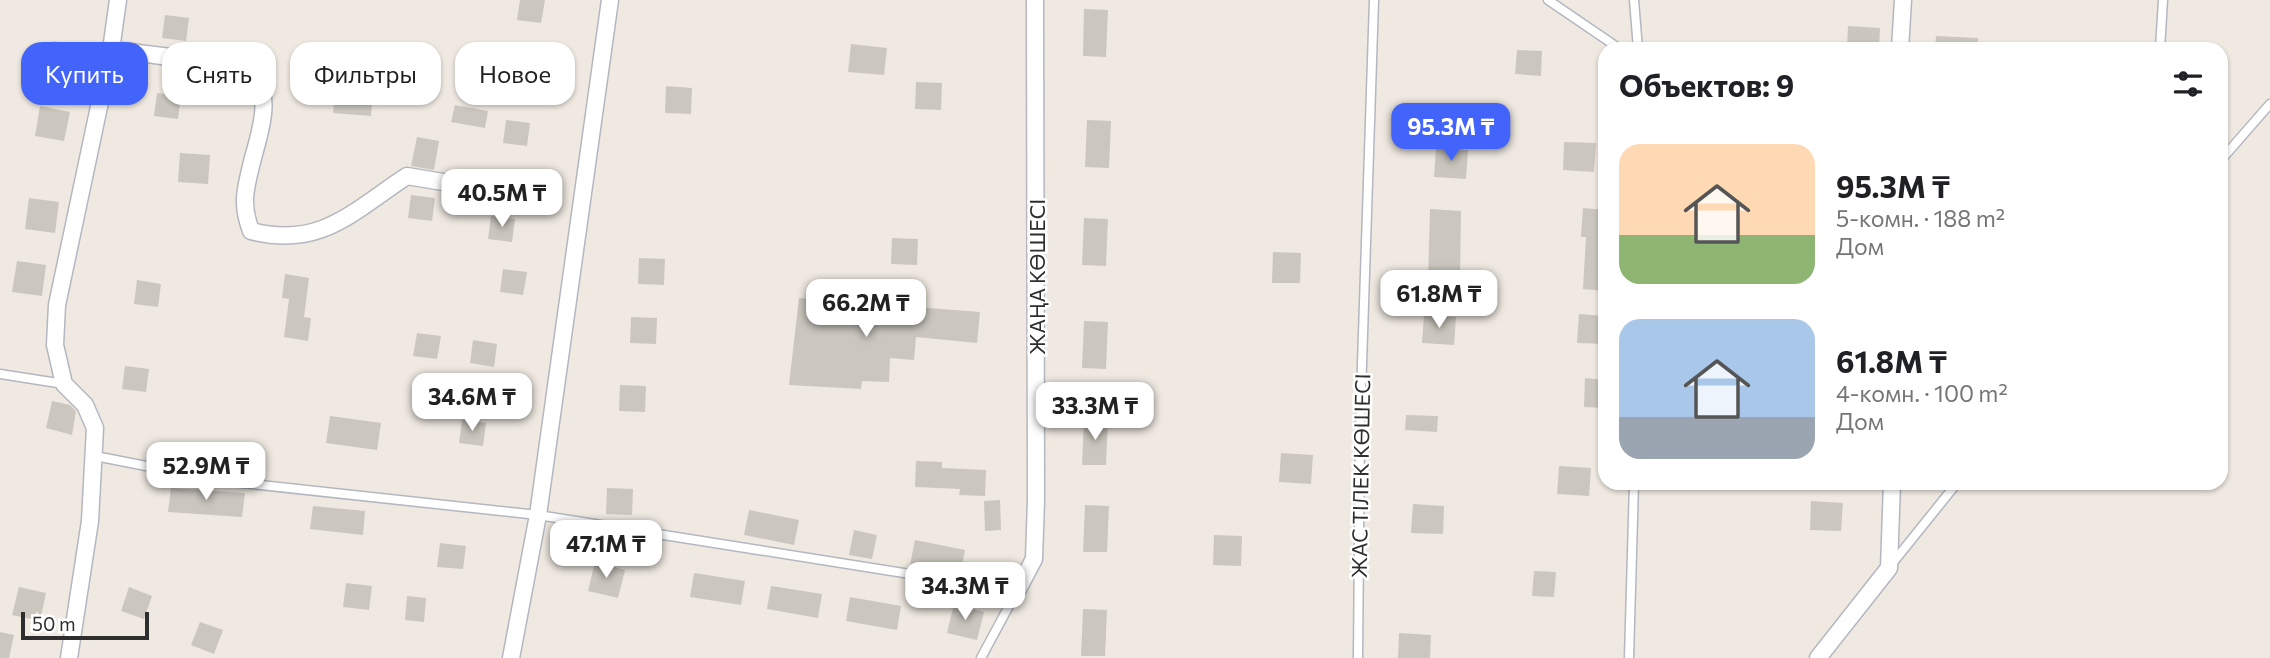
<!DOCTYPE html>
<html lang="ru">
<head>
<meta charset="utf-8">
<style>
	body { margin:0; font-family:Commissioner,sans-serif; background:#f2f2f2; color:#202124; height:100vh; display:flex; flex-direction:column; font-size:26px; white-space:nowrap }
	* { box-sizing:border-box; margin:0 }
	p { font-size:23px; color:#757577 }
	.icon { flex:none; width:38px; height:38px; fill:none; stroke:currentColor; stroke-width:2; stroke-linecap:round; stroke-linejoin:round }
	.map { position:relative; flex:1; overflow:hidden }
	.drawer { position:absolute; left:1598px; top:42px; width:630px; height:448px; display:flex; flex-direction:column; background:#fff; border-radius:21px; box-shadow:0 2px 5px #0004 }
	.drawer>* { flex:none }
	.banner { position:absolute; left:21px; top:42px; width:665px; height:63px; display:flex; gap:14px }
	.scale { position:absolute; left:21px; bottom:18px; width:128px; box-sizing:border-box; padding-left:7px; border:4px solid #2e2e2e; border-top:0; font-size:19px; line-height:24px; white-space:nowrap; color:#2e2e2e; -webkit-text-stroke:5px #fff; paint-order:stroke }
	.price { position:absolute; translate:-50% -60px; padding:0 16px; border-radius:14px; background:#fff; color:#222; font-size:23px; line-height:46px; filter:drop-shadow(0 2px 4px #0008) }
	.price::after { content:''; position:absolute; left:50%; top:42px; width:21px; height:16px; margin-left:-10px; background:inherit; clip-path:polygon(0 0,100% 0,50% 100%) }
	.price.active { background:#4264fb; color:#fff }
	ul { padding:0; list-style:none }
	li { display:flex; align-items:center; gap:21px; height:175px; padding:0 21px }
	li span { display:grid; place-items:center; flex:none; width:196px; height:140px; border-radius:21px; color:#555 }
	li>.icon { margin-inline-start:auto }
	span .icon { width:84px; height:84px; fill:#fffc; stroke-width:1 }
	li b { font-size:30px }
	h2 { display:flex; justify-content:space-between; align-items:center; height:84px; padding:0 21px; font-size:30px }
	.pill { padding:0 24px; border-radius:21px; background:#fff; box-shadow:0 2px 5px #0004; font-size:24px; line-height:63px }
	.pill.active { background:#4264fb; color:#fff }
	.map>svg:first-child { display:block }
	.building { fill:#cbc7bf }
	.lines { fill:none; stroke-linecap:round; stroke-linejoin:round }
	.lane-casing { stroke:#b4b7c1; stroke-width:11 }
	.street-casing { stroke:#b4b7c1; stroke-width:19 }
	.lane { stroke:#fff; stroke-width:8 }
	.street { stroke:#fff; stroke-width:16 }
	.labels { text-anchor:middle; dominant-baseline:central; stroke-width:5; stroke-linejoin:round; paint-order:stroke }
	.street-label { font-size:21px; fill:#2e2e2e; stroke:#fff }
</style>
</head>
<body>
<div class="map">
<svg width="2270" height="658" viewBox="0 0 2270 658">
	<rect width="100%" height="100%" fill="#efe9e1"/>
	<!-- building -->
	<path class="building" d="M520,0h25l-4,23 -24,-3z
		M1084,9l24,1 -2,47 -23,-1z
		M165,15l24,3 -3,23 -24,-3z
		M1848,26l32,2 -1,21h-32z
		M1936,36l42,2v11h-43z
		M53,41l30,5 -6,30 -30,-5z
		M851,44l36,4 -3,27 -36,-3z
		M1517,50l25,1 -1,25 -26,-2z
		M482,57l24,4 -3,23 -24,-4z
		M337,78l37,3 -3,35 -38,-3z
		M916,82l26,1 -1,27 -26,-1z
		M666,86l26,2 -1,26 -26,-1z
		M157,93l24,3 -3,23 -24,-3z
		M455,105l33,6 -3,17 -34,-6z
		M40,106l30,6 -6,29 -29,-5z
		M506,120l24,3 -3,23 -24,-3z
		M1087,120l24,1 -2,47 -24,-1z
		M417,137l22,4 -5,29 -23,-4z
		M1564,142l32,1 -2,29 -31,-2z
		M1436,148l32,2 -2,29 -32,-2z
		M180,153l30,2 -2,29 -30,-2z
		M411,195l24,3 -3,23 -24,-3z
		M29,198l30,4 -4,31 -30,-4z
		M1583,208l22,2v81l-22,-2 3,-52h-5z
		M1430,209l31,2 -1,70 -32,-1z
		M491,216l24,3 -3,23 -24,-3z
		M1084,218l24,1 -2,47 -24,-1z
		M892,238l26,1 -1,26 -26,-1z
		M1273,252l28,1 -1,30h-28z
		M639,258l26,1 -1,26 -26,-1z
		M17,261l29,4 -4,31 -30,-4z
		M503,269l24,3 -4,23 -23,-3z
		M285,274l24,4 -5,39 7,1 -3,23 -24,-4 5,-38 -7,-1z
		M137,280l24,4 -3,23 -24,-3z
		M799,298l181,14 -3,31 -61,-6 -2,23 -24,-2 -1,24 -27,-1 -1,8 -72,-4z
		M1579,314l26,2v28l-28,-1z
		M1424,315l32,2 -2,28 -32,-2z
		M631,317l26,1 -1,26 -26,-1z
		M1084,321l24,1 -2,47 -24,-1z
		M417,333l24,3 -4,23 -24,-3z
		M473,340l24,4 -3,23 -24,-4z
		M125,366l24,3 -3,23 -24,-3z
		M1585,378l20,2v28l-21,-1z
		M620,385l26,1 -1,26 -26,-1z
		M52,401l18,4 6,6 -4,24 -26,-7z
		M1406,415l32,1 -1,16 -32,-2z
		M330,416l51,7 -4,27 -51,-7z
		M1084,418l24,1 -2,46h-24z
		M462,420l24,3 -3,23 -24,-3z
		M1281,453l32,2 -2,29 -32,-2z
		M916,461l26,1v6l44,2 -1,26 -26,-1 1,-6 -45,-2z
		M1559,466l32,2 -2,28 -32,-2z
		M171,488l74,5 -3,24 -74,-5z
		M607,488l26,1 -1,26 -26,-1z
		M1000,500l1,30 -16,1 -1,-30z
		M1811,501l32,2 -2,28 -31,-1z
		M1413,504l31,2 -1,28 -32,-1z
		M1085,505l24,1 -2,46h-24z
		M313,506l52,5 -2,24 -53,-6z
		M749,510l50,10 -5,25 -50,-10z
		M854,530l23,5 -5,24 -23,-4z
		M1214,535l28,1 -1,30 -28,-1z
		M915,540l50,10 -5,25 -50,-10z
		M440,543l26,3 -3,23 -26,-2z
		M595,562l30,8 -7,28 -30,-7z
		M1534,571l22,1 -2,25 -22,-1z
		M694,573l51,8 -4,24 -51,-8z
		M346,583l26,3 -3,24 -26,-3z
		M771,586l51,8 -4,24 -51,-9z
		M19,587l27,6 -6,28 -28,-6z
		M129,587l23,9 -8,23 -23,-8z
		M407,596l19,2 -2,24 -19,-2z
		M850,597l51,9 -4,24 -51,-9z
		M954,604l30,8 -7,28 -30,-7z
		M1083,609l24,1 -2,46h-24z
		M200,622l23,8 -9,24 -23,-9z
		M0,632l14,3 -5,23h-9z
		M1399,633l32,2 -1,23h-32z"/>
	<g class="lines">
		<defs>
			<path id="lane" d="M1548,0l72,49
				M1634,0l4,49
				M2160,49l3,-49
				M2221,160l49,-56
				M0,374l64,10
				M95,456l128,25 315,34 479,76 -36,67
				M1891,565l66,-82
				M1358,658l2,-233 14,-425
				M1629,658l5,-175"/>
			<path id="street" d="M1900,49l3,-49
				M111,50c25,3 134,13 146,30 14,20 2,56 -4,78 -7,29 -13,44 -2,73 70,18 102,-20 156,-55l78,13
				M1017,591l17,-32 2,-59 -1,-500
				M69,658l21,-137 5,-93 -10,-23 -21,-21 -9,-39 2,-40 54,-255 7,-50
				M511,658l27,-143 72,-515
				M1818,658l71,-90 3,-85"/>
		</defs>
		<!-- lane casing -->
		<use href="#lane" class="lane-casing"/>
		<!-- street casing -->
		<use href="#street" class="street-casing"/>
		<!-- lane -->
		<use href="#lane" class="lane"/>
		<!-- street -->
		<use href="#street" class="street"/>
	</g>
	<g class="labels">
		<!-- street labels -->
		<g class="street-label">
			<text transform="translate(1036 277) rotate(-90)">ЖАҢА КӨШЕСІ</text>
			<text transform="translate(1360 476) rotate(-89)">ЖАС ТІЛЕК КӨШЕСІ</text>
		</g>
	</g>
</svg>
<div class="scale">50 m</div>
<b class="price active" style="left:1451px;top:163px">95.3M ₸</b>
<b class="price" style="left:502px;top:229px">40.5M ₸</b>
<b class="price" style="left:1439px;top:330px">61.8M ₸</b>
<b class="price" style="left:866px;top:339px">66.2M ₸</b>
<b class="price" style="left:472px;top:433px">34.6M ₸</b>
<b class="price" style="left:1095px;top:442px">33.3M ₸</b>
<b class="price" style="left:206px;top:502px">52.9M ₸</b>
<b class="price" style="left:606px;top:580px">47.1M ₸</b>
<b class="price" style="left:965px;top:622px">34.3M ₸</b>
<div class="banner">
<a class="pill active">Купить</a>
<a class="pill">Снять</a>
<a class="pill">Фильтры</a>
<a class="pill">Новое</a>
</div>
<section class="drawer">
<h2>Объектов: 9<svg class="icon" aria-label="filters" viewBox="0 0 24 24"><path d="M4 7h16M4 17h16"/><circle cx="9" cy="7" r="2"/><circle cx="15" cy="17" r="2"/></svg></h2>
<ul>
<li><span style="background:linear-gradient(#ffd9b3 65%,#8fb573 0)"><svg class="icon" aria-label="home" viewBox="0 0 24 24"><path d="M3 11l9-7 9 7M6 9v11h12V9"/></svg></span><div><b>95.3M ₸</b><p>5-комн. · 188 m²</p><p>Дом</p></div></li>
<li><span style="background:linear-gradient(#a9c7e8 70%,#9aa5b1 0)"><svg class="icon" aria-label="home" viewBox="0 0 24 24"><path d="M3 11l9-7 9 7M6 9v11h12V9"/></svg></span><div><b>61.8M ₸</b><p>4-комн. · 100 m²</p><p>Дом</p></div></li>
</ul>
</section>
</div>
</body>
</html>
